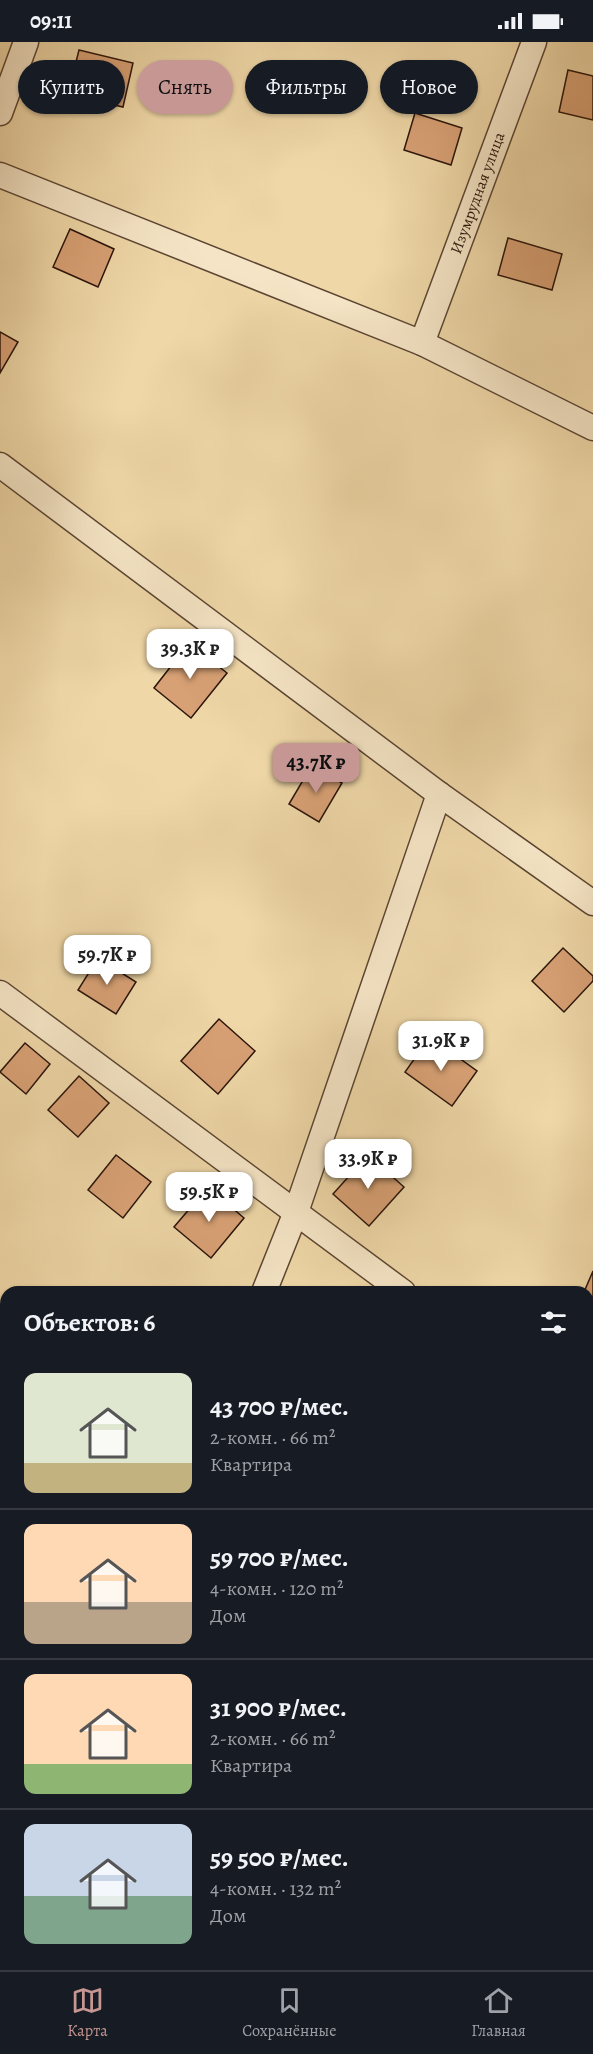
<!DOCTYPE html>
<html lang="ru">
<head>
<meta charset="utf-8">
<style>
	body { margin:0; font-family:Alegreya,serif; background:#20242c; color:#f1f3f6; height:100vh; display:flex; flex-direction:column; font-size:22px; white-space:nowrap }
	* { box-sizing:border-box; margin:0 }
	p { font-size:20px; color:#9ea1a6 }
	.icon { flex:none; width:33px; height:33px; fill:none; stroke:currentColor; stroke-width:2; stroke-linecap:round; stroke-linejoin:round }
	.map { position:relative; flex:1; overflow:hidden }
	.sheet { position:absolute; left:0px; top:1244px; width:594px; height:686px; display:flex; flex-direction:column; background:#171b24; border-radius:18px 18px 0 0; box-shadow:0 2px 4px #0004 }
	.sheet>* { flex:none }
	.hud { position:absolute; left:18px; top:18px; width:558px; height:54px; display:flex; gap:12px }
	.price { position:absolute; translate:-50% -51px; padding:0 14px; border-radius:12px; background:#fff; color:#222; font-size:20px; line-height:39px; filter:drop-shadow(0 2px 3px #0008) }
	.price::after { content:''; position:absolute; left:50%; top:36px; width:18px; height:14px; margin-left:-9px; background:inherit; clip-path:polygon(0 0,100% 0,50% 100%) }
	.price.current { background:#c59692; color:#111 }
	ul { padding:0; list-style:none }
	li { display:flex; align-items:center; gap:18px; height:150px; padding:0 24px }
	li+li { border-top:2px solid #363941 }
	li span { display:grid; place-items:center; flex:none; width:168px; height:120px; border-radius:12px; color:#555 }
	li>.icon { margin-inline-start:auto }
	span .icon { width:72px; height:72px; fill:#fffc; stroke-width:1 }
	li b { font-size:26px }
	h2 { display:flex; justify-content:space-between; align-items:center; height:72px; padding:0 24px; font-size:26px }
	.pill { padding:0 21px; border-radius:27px; background:#171b24; box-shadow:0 2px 4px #0004; font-size:21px; line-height:54px }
	.pill.current { background:#c59692; color:#111 }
	.status { display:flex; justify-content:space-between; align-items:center; height:42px; padding:0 30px; background:#171b24; direction:ltr }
	.status svg { height:16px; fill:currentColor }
	.tabs { display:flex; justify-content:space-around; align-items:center; height:84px; border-top:2px solid #363941; background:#171b24; font-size:16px; color:#9ea1a6 }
	.tabs a { display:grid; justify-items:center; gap:3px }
	.tabs .current { color:#c59692 }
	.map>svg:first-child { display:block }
	.building { fill:#d8a175; stroke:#2a140b; stroke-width:1.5 }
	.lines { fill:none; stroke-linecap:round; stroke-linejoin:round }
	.street-casing { stroke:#5b4532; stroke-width:27 }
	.street { stroke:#f5e5c6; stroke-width:24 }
	.labels { text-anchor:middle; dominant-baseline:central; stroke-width:4.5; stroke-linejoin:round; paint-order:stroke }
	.street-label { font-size:16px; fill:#2a140b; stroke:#f5e5c6 }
</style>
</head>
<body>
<div class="status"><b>09:11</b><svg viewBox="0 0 49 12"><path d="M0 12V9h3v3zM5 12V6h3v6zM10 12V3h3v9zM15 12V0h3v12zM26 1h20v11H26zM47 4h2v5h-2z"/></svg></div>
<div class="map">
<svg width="593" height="1928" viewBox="0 0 593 1928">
	<rect width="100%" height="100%" fill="#efd7a7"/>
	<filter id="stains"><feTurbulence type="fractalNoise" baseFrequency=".00333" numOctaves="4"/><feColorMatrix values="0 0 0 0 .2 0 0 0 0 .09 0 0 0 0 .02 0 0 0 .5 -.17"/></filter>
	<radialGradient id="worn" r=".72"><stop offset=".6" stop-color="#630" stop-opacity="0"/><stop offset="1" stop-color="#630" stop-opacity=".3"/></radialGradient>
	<!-- building -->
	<path class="building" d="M79,8l54,13 -10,44 -55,-13z
		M568,28l25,6v44l-34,-8z
		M415,71l47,15 -11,37 -47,-15z
		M70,187l44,20 -16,38 -45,-20z
		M508,196l54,16 -10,36 -54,-15z
		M0,290l18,10 -18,31z
		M189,601l38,30 -36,45 -37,-30z
		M312,723l30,18 -23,39 -30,-18z
		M563,906l30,28v5l-29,31 -32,-31z
		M98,916l38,24 -20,32 -38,-24z
		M219,977l36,32 -37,43 -37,-33z
		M430,995l47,34 -25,35 -47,-34z
		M25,1001l25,21 -24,30 -26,-22z
		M79,1034l30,27 -31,34 -30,-27z
		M116,1113l35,27 -28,36 -35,-28z
		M368,1113l36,32 -35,39 -36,-32z
		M208,1145l36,31 -33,40 -37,-31z
		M593,1229v26l-5,-2v-3h-4z
		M593,1455v25l-5,-5v-15z
		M119,1923h42l2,1 -3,4h-44z"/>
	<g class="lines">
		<defs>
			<g id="street">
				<path d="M0,71l26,-71"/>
				<path d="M0,133l422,168 171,85"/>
				<path id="s1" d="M422,301l112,-301"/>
				<path d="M0,423l439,329 154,109"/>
				<path d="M0,951l403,299"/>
				<path d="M264,1250l32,-80 143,-418"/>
				<path d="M588,1387l5,4"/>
				<path d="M588,1783l5,4"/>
				<path d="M266,1928l2,-5"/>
			</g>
		</defs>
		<!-- street casing -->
		<use href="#street" class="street-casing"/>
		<!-- street -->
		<use href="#street" class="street"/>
	</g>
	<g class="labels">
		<!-- street labels -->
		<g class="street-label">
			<text stroke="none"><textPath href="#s1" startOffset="160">Изумрудная улица</textPath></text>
		</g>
	</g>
	<rect width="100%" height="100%" filter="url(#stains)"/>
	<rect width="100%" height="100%" fill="url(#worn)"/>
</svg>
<b class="price" style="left:190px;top:638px">39.3K ₽</b>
<b class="price current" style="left:316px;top:752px">43.7K ₽</b>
<b class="price" style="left:107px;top:944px">59.7K ₽</b>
<b class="price" style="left:441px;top:1030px">31.9K ₽</b>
<b class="price" style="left:368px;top:1148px">33.9K ₽</b>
<b class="price" style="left:209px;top:1181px">59.5K ₽</b>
<div class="hud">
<a class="pill">Купить</a>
<a class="pill current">Снять</a>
<a class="pill">Фильтры</a>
<a class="pill">Новое</a>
</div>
<section class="sheet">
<h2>Объектов: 6<svg class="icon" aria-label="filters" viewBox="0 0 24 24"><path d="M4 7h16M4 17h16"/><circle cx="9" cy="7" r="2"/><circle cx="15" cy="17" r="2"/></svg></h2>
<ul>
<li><span style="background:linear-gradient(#dfe7d0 75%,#c2b280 0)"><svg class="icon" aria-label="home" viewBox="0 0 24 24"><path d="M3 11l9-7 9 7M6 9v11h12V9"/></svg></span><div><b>43 700 ₽/мес.</b><p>2-комн. · 66 m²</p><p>Квартира</p></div></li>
<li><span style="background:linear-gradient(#ffd9b3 65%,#b9a48a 0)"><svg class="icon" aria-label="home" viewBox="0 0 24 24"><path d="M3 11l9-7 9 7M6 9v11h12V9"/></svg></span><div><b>59 700 ₽/мес.</b><p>4-комн. · 120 m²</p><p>Дом</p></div></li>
<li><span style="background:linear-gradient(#ffd9b3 75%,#8fb573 0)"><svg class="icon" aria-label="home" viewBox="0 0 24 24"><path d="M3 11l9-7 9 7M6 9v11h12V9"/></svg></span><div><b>31 900 ₽/мес.</b><p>2-комн. · 66 m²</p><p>Квартира</p></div></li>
<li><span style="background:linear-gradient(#c9d6e8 60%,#7fa58c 0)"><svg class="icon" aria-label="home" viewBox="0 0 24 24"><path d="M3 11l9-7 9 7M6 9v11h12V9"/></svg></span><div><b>59 500 ₽/мес.</b><p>4-комн. · 132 m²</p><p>Дом</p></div></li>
</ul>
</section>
</div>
<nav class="tabs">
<a class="current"><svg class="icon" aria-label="map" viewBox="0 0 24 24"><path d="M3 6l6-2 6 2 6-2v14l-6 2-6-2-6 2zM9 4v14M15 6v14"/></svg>Карта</a>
<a><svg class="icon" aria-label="saved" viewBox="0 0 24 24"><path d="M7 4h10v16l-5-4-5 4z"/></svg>Сохранённые</a>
<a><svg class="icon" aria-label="home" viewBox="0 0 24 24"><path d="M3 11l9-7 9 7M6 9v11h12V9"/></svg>Главная</a>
</nav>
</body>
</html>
